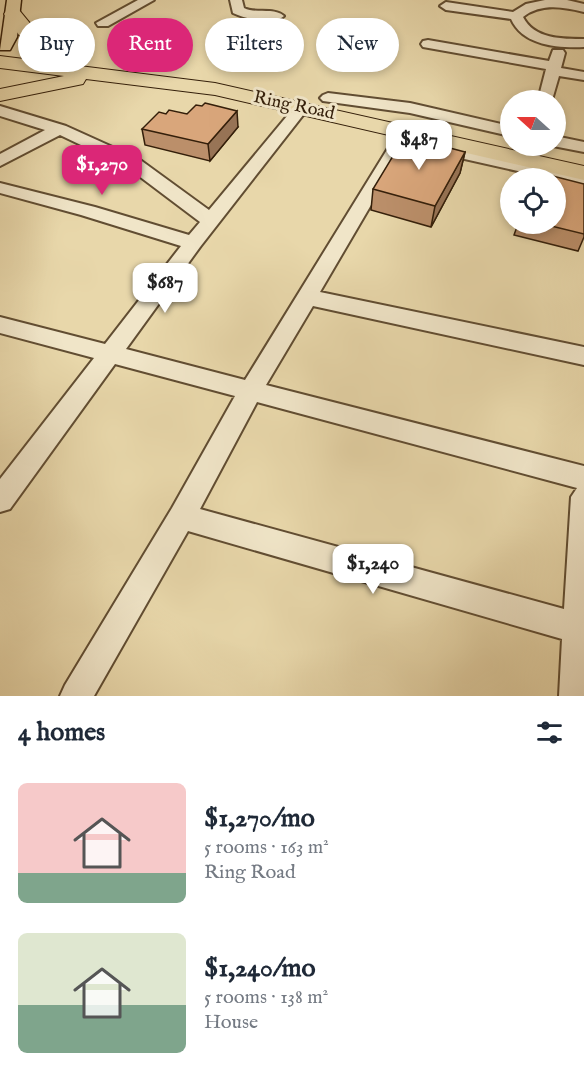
<!DOCTYPE html>
<html lang="en">
<head>
<meta charset="utf-8">
<style>
	body { margin:0; font-family:"IM FELL English",serif; background:#f2f2f3; color:#1f2937; height:100vh; display:flex; flex-direction:column; font-size:22px; white-space:nowrap }
	* { box-sizing:border-box; margin:0 }
	p { font-size:20px; color:#747a83 }
	.icon { flex:none; width:33px; height:33px; fill:none; stroke:currentColor; stroke-width:2; stroke-linecap:round; stroke-linejoin:round }
	.map { position:relative; height:696px; overflow:hidden }
	.sheet { display:flex; flex-direction:column; background:#fff; flex:1 }
	.sheet>* { flex:none }
	.guide { position:absolute; left:18px; top:18px; width:549px; height:54px; display:flex; gap:12px }
	.needle { width:39px; rotate:291deg }
	.controls { position:absolute; left:500px; top:90px; display:grid; gap:12px }
	.controls a { display:grid; place-items:center; width:66px; height:66px; border-radius:50%; background:#fff; box-shadow:0 3px 9px #0003; font-size:30px }
	.price { position:absolute; translate:-50% -51px; padding:0 14px; border-radius:12px; background:#fff; color:#222; font-size:20px; line-height:39px; filter:drop-shadow(0 2px 3px #0008) }
	.price::after { content:''; position:absolute; left:50%; top:36px; width:18px; height:14px; margin-left:-9px; background:inherit; clip-path:polygon(0 0,100% 0,50% 100%) }
	.price.current { background:#db2777; color:#fff }
	ul { padding:0; list-style:none }
	li { display:flex; align-items:center; gap:18px; height:150px; padding:0 18px }
	li span { display:grid; place-items:center; flex:none; width:168px; height:120px; border-radius:9px; color:#555 }
	li>.icon { margin-inline-start:auto }
	span .icon { width:72px; height:72px; fill:#fffc; stroke-width:1 }
	li b { font-size:26px }
	h2 { display:flex; justify-content:space-between; align-items:center; height:72px; padding:0 18px; font-size:26px }
	.pill { padding:0 21px; border-radius:27px; background:#fff; box-shadow:0 3px 9px #0003; font-size:21px; line-height:54px }
	.pill.current { background:#db2777; color:#fff }
	.map>svg:first-child { display:block }
	.lines { fill:none; stroke-linecap:round; stroke-linejoin:round }
	.minor-casing { stroke:#614d32; stroke-width:4 }
	.major-casing { stroke:#341f0a; stroke-width:3 }
	.highway-casing { stroke:#341f0a; stroke-width:2 }
	.minor { fill:#f0e5c8; fill-rule:evenodd }
	.major { fill:#e8d7aa; fill-rule:evenodd }
	.highway { fill:#e8d7aa; fill-rule:evenodd }
	.wall { fill:#bb8f6a; stroke:#341f0a; stroke-width:1.5 }
	.shaded-wall { fill:#987456; stroke:#341f0a; stroke-width:1.5 }
	.building { fill:#d9a67b; stroke:#341f0a; stroke-width:1.5 }
	.labels { text-anchor:middle; dominant-baseline:central; stroke-width:6; stroke-linejoin:round; paint-order:stroke }
	.far-street-label { font-size:18px; fill:#341f0a; stroke:#f0e5c8 }
</style>
</head>
<body>
<div class="map">
<svg width="584" height="696" viewBox="0 0 584 696">
	<rect width="100%" height="100%" fill="#e8d7aa"/>
	<filter id="stains"><feTurbulence type="fractalNoise" baseFrequency=".00333" numOctaves="4"/><feColorMatrix values="0 0 0 0 .2 0 0 0 0 .09 0 0 0 0 .02 0 0 0 .5 -.17"/></filter>
	<radialGradient id="worn" r=".72"><stop offset=".6" stop-color="#630" stop-opacity="0"/><stop offset="1" stop-color="#630" stop-opacity=".3"/></radialGradient>
	<g class="lines">
		<defs>
			<path id="minor" d="M138,0h16l-46,26h-10l-2,-3z
				M230,0h12l2,8c12,6 30,-1 40,8 -11,10 -38,3 -51,-3z
				M545,0h22l17,4v8c-21,-5 -43,-9 -61,5 11,22 39,22 61,22v8c-26,1 -61,-1 -73,-28l-65,-9 -6,-4 6,-4 67,10 13,-8z
				M428,40l121,21 4,-11h10l2,3 -4,15 23,4v8l-25,-4 -7,24h-14l8,-31 -123,-22 -2,-3 2,-3z
				M328,93l82,10 100,23v10l-100,-23 -87,-12 -3,-3 3,-3z
				M302,102l8,5 -3,3 -107,137 -74,102 119,31 148,-240 8,-5 6,1 2,4 -89,152 264,55v18l-271,-59 -47,79 318,81v230h-25l3,-57 -374,-108 -94,165h-34l5,-11 107,-177 63,-112 -120,-32 -105,145 -10,3v-33l94,-121 -94,-25v-16l105,27 76,-98 -100,-31 -81,-22v-10l95,24 94,28 11,-13 -73,-55 -67,-32 -60,31v-12l45,-24 -45,-14v-10l66,20 73,33 70,51 88,-106zM257,402l320,86 -6,9 -7,112 -364,-100z
				M555,136l29,6v10l-31,-6h2z
				M435,142l149,34v10l-155,-35 -2,-4z"/>
			<path id="major" d="M7,0h14l-4,37 -7,13h-10z"/>
			<path id="highway" d="M13,9l6,1 14,17 51,27 3,4 -3,4h-14l-51,-27 -15,-21 3,-4z
				M0,56l215,27 369,83v14l-369,-85 -129,-16 -3,5 -83,17v-12l64,-13 -64,-8z"/>
		</defs>
		<!-- minor casing -->
		<use href="#minor" class="minor-casing"/>
		<!-- major casing -->
		<use href="#major" class="major-casing"/>
		<!-- highway casing -->
		<use href="#highway" class="highway-casing"/>
		<!-- minor -->
		<use href="#minor" class="minor"/>
		<!-- major -->
		<use href="#major" class="major"/>
		<!-- highway -->
		<use href="#highway" class="highway"/>
	</g>
	<!-- wall -->
	<path class="wall" d="M166,114h21l51,13 -28,34 -65,-16 -3,-16z
		M465,152l-5,21 -29,54 -60,-17 2,-21z
		M584,184v53l-6,14 -64,-16 4,-11h37z"/>
	<!-- shaded-wall -->
	<path class="shaded-wall" d="M237,111l1,16 -28,34 -2,-17z
		M465,152l-5,21 -29,54 4,-21z"/>
	<!-- building -->
	<path class="building" d="M205,103l32,8 -29,33 -66,-15 17,-17 7,2 3,-4 18,4 9,-9 6,1z
		M405,136l60,16 -30,54 -62,-17z
		M537,172l47,12v50l-41,-10h12v-46h-20z"/>
	<g class="labels">
		<!-- far-street labels -->
		<g class="far-street-label">
			<text transform="translate(294 106) rotate(12)">Ring Road</text>
		</g>
	</g>
	<rect width="100%" height="100%" filter="url(#stains)"/>
	<rect width="100%" height="100%" fill="url(#worn)"/>
</svg>
<div class="controls">
<a><svg class="needle" viewBox="-14 -14 28 28"><path d="M0-13l5 13h-10z" fill="#e53935"/><path d="M0 13l5-13h-10z" fill="#747a83"/></svg></a>
<a><svg class="icon" aria-label="locate" viewBox="0 0 24 24"><circle cx="12" cy="12" r="6"/><path d="M12 2v4M12 18v4M2 12h4M18 12h4"/></svg></a>
</div>
<b class="price" style="left:419px;top:171px">$487</b>
<b class="price current" style="left:102px;top:196px">$1,270</b>
<b class="price" style="left:165px;top:314px">$687</b>
<b class="price" style="left:373px;top:595px">$1,240</b>
<div class="guide">
<a class="pill">Buy</a>
<a class="pill current">Rent</a>
<a class="pill">Filters</a>
<a class="pill">New</a>
</div>
</div>
<section class="sheet">
<h2>4 homes<svg class="icon" aria-label="filters" viewBox="0 0 24 24"><path d="M4 7h16M4 17h16"/><circle cx="9" cy="7" r="2"/><circle cx="15" cy="17" r="2"/></svg></h2>
<ul>
<li><span style="background:linear-gradient(#f6c9c9 75%,#7fa58c 0)"><svg class="icon" aria-label="home" viewBox="0 0 24 24"><path d="M3 11l9-7 9 7M6 9v11h12V9"/></svg></span><div><b>$1,270/mo</b><p>5 rooms · 163 m²</p><p>Ring Road</p></div></li>
<li><span style="background:linear-gradient(#dfe7d0 60%,#7fa58c 0)"><svg class="icon" aria-label="home" viewBox="0 0 24 24"><path d="M3 11l9-7 9 7M6 9v11h12V9"/></svg></span><div><b>$1,240/mo</b><p>5 rooms · 138 m²</p><p>House</p></div></li>
</ul>
</section>
</body>
</html>
